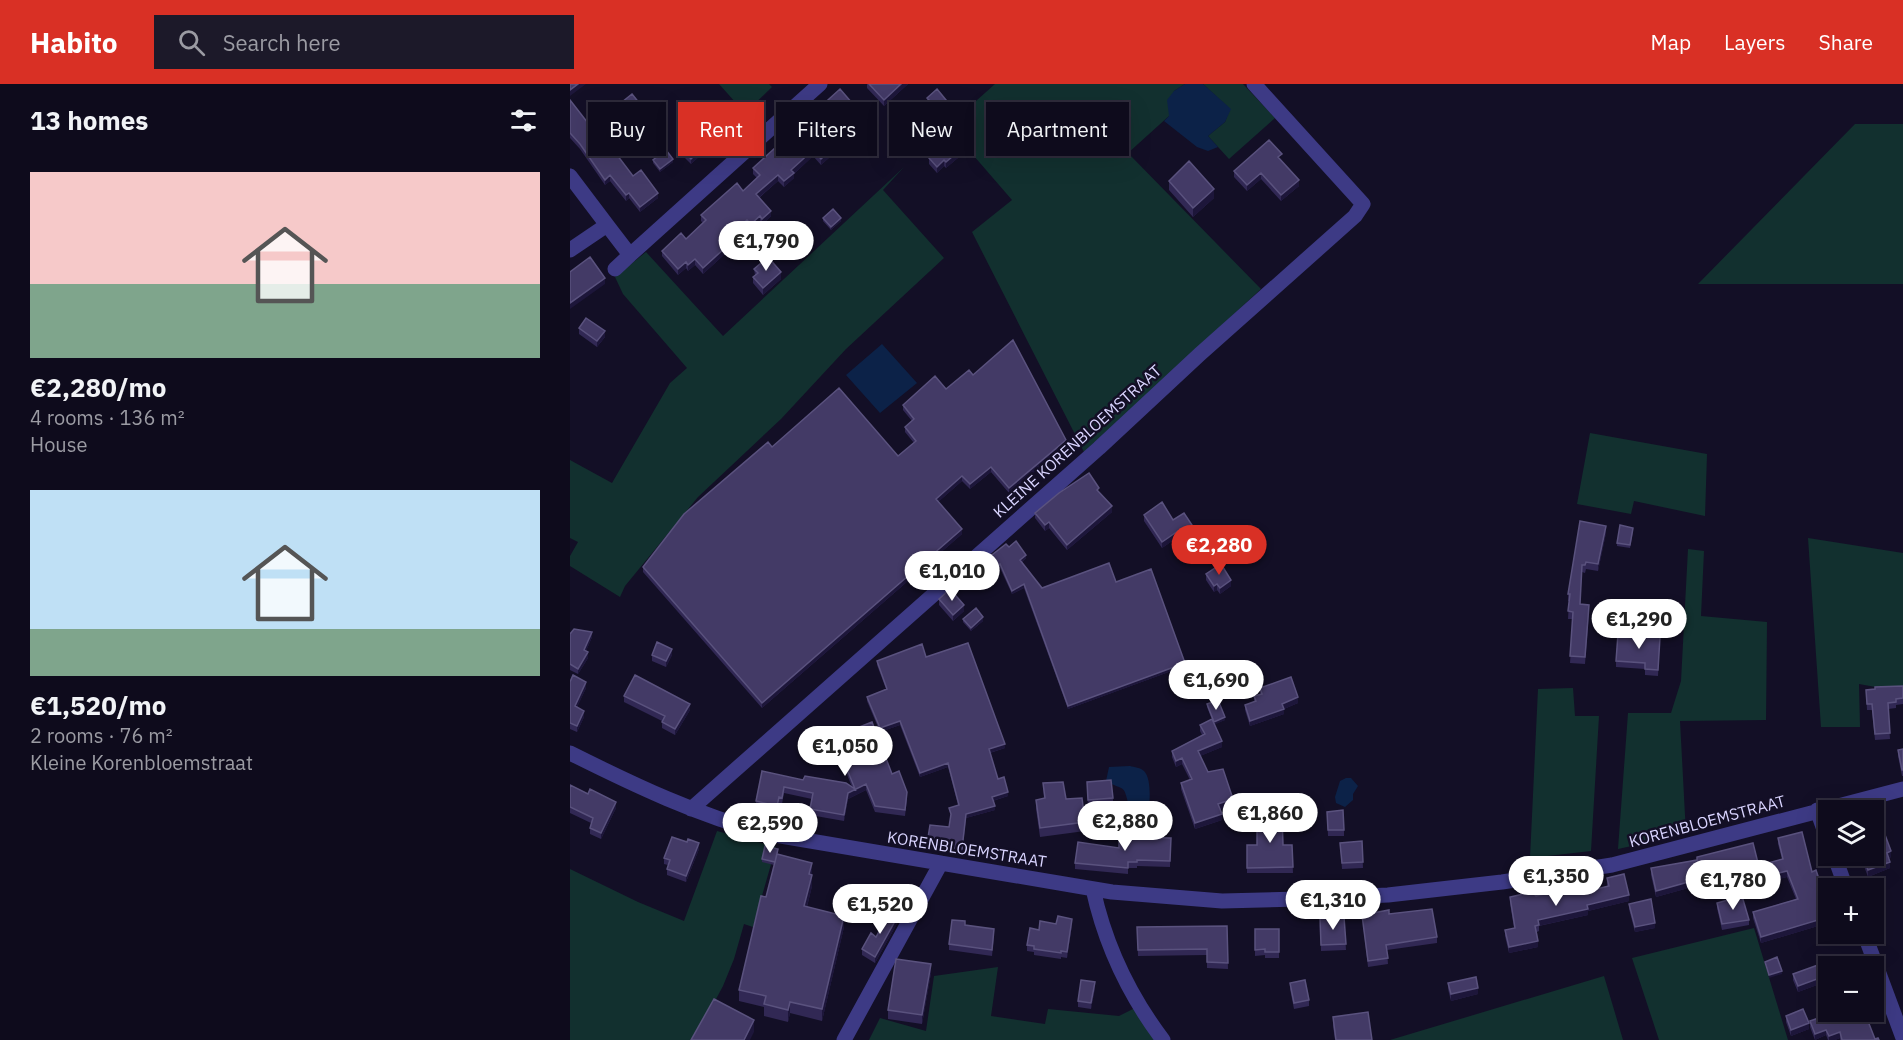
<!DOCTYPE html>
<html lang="en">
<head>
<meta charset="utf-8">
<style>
	body { margin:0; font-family:"IBM Plex Sans",sans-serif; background:#1c1929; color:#f1f3f6; height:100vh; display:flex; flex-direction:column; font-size:22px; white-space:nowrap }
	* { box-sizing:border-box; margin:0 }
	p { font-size:20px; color:#9b9ba3 }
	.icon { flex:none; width:33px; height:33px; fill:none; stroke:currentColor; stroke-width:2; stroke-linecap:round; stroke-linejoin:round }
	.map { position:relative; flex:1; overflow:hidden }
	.drawer { display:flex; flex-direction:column; background:#0e0b1c; width:570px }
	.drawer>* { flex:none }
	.hud { position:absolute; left:18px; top:18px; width:570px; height:54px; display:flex; gap:12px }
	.tools { position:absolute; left:1248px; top:716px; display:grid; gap:12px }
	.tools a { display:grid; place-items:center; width:66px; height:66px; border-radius:0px; background:#0e0b1c; box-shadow:0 6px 24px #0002,0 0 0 2px #2e2b3b; font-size:30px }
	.price { position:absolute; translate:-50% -51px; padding:0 14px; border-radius:21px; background:#fff; color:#222; font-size:20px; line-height:39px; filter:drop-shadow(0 2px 3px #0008) }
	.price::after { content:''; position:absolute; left:50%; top:36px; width:18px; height:14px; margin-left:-9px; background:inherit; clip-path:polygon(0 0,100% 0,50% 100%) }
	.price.active { background:#d93025; color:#fff }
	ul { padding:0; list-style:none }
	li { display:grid; align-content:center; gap:12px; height:318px; padding:0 30px }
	li span { display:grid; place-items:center; height:186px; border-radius:0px; color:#555 }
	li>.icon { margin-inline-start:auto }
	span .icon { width:108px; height:108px; fill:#fffc; stroke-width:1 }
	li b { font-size:26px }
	h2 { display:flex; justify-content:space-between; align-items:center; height:72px; padding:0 30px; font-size:26px }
	.pill { padding:0 21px; border-radius:0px; background:#0e0b1c; box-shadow:0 6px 24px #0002,0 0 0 2px #2e2b3b; font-size:21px; line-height:54px }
	.pill.active { background:#d93025; color:#fff }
	header { display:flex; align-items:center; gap:36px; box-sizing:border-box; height:84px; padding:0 30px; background:#d93025; color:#fff }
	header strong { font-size:28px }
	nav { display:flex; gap:33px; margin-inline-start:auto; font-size:21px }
	.search { width:420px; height:54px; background:#1c1929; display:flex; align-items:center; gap:15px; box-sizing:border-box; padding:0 21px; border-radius:0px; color:#9b9ba3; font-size:22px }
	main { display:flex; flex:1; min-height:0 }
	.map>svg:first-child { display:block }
	.green { fill:#12302f }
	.water { fill:#0c2248 }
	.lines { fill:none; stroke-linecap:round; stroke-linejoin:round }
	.minor { stroke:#3d3a85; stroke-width:15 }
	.wall { fill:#312854 }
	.shaded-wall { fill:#1d163a }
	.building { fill:#433a66; stroke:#5a527e; stroke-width:1.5 }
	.labels { text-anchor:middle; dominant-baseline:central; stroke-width:5; stroke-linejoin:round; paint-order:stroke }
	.street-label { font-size:16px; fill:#d9d4ff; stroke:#130f26 }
</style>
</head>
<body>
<header>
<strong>Habito</strong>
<div class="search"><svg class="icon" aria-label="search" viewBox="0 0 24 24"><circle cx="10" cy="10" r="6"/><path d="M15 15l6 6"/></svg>Search here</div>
<nav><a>Map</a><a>Layers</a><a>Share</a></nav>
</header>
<main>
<section class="drawer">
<h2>13 homes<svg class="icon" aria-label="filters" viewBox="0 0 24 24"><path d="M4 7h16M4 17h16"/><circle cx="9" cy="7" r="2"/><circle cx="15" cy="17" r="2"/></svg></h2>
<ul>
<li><span style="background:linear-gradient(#f6c9c9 60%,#7fa58c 0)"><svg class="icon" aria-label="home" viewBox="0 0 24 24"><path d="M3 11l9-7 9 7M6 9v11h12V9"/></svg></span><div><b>€2,280/mo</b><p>4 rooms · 136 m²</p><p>House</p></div></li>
<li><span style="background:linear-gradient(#bfe0f5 75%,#7fa58c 0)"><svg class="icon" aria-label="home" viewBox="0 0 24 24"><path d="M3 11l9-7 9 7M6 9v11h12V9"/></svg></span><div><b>€1,520/mo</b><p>2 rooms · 76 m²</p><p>Kleine Korenbloemstraat</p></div></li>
</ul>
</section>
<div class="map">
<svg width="1333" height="956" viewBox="0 0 1333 956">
	<rect width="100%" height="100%" fill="#130f26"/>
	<!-- green -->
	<path class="green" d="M149,0h50l3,3 -27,26z
		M425,0h190l-11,7 -5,25 -41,37 133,136 -177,163 -112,-220 40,-32 -64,-74z
		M633,0h40l32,34 -46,41 -21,-23 17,-14 5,-13z
		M1285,40h48v160h-205z
		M334,83l-21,23 61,68 -98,91 -65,70 -83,78 -73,89 -5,11 -50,-31v-10l8,-14 -8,-4v-78l42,23 58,-100 17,-15 -64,-74 -8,-17 31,-25 77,84z
		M1020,349l117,21 -2,62 -71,-15 -3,13 -54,-10z
		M1238,454l95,15v139l-44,-8 1,43h-39z
		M1118,465l16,2 -3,65 66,6 -1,98 -86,1 6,113 -68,15 10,-136h43l10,-32z
		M1003,604l2,28h24l-8,135 -61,7 8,-169z
		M147,747l59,16 -23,80 -9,-3 -10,35 -11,27 -29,54h-124v-171l68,33 46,19z
		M1184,844l34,112h-129l-27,-82z
		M428,883l-7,49 54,8 3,-15 71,7 16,-8 24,32h-290l11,-22 46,13 8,-55z
		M1034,892l19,64h-233z"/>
	<!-- water -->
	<path class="water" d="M615,0h18l28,25 -6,13 -17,14 10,11 -10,4 -11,-4 -33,-26 5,-5 -2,-16 7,-9z
		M312,260l35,39 -37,30 -34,-38z
		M560,682c4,1 11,2 14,5 7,7 6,27 5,36 -6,3 -13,3 -20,-1 -6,-24 -4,-14 -23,-25l3,-14z
		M776,694h5l7,8 -5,8v6l-8,7 -9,-4 -1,-6 5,-16z"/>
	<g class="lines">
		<!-- minor -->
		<path class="minor" d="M0,92l37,49 -37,25
			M37,141l23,30 190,-171
			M45,185l15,-14
			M0,669c64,32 129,63 199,81l343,58 110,9 78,-2 88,-4 114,-13 110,-17 291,-76
			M121,725l408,-361 101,-94 155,-138 8,-12 -109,-120
			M1247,726l11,31
			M1264,771l12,33
			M523,805c12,55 36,106 70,151
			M1294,849l39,105
			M274,956l97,-177"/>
	</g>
	<!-- wall -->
	<path class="wall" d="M297,0h41l-24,22 -17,-18z
		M357,14l19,5 -9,8 -10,-10z
		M0,16l35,45 28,31 25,22 -18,14 -11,-14 -3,3 -16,-20 -5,4 -25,-36 -10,-11z
		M282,25l-2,2 7,14 -9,9 -5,-6 -17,16 5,12 -10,9 -8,-9 -19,18v4l-10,9 -6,-6 -19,17 12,18 -9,9 -2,-4 -9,9 -4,-4 -22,20 1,7 -23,21 -8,-9 -7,6 -2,-3 -8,7 -16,-19v-5l24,-12 17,-16 -2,-2v-6l42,-24 14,-13 -4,-4v-6z
		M42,26l36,7 -19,19 -17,-23z
		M160,39l-2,2 2,8 -26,24 -2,-3 -11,10 -13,-13v-6l12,-9 -1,-2v-5z
		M359,59l30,14 -13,11 -2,-2 -7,7 -8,-9v-6l4,-4 -4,-5z
		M83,76l20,2 -13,10 -7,-9z
		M712,76l-1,1 18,25 -18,15 -20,-22 -14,12 -13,-14v-6z
		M599,97l45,17 -21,19 -24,-27z
		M253,134l18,3 -10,9 -8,-9z
		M184,185l27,10 -18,16 -10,-12v-6l2,-2z
		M9,244l26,9 -8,10 -18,-13z
		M403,291l93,70 -57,48 -18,-21 -21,17 -8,-8 -24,21 24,32 -200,174 -119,-136v-5l129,-120 126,9 16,-13 -9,-11v-5l7,-6 -9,-11v-5l43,-16z
		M529,408l13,20 -45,38 -18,-22 -4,3 -10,-13v-5z
		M574,431l29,5 21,14 -12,9 -4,-6 -16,11 -18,-27z
		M1010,437l26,12 -8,38 -12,-2 -1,4 -3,-1 -2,32 9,9 -4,51 -15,-1 3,-44h-5l1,-18h-1v-7z
		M1063,447l-3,17 -13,-2v-3z
		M439,463l17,11 -4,4 20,26 74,-6 69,84 -117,43 -44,-121 -12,6 -12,-26 -19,13 -7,-9v-3z
		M636,490l25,12 -11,8 -3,-4 -3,2 -8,-12z
		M369,515l25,12 -11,10 -14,-16z
		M393,535l20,2 -12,10 -8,-9z
		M0,550l22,3 -6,14 2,7 -10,16 -8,-4z
		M1090,553l-2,39 -13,-1v-6l-29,-2v-6z
		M82,571h20l-6,12 -14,-6z
		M356,573l79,91 -15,5 8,26 10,17 -15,5 2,9 -29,8 -4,36 -35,-6v-4l22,-17 2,-10 -2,-9 9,-3 -10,-38 -28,10 -20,-52 -20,7 -13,-31v-4l19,-8 -9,-24v-4z
		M0,598l16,6 -9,19 7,10 -7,15 -7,-3z
		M1333,602v18l-7,1v3l-8,1 2,30 -15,1 -3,-30h-5l-1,-20z
		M690,604l38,15 -14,6v5l-34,12 -5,-16v-5l9,-3v-6l6,-2z
		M54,612l66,14 -15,25 -13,-7v-7l-38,-19z
		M637,620l18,16 -11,4 8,23 -22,9 8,16 25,33 -13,4 2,11 -27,9 -14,-40v-6l9,-3 -8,-16 -6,3 -4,-10v-6l30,-16 -2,-4v-6l12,-5 -5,-13z
		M264,653l58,37 15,25 -2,17 -30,-4 -9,-22 -18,9 -4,22 -34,-6 2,-16 -28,-6 -2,11 -3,-1 -2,9 -21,-5v-6l6,-30 41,9 49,7 -18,-44z
		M1333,665v27h-1l-4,-20v-6z
		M517,698l26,16v6l-25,2z
		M473,699l23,16 19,23v9l-45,6 -4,-28v-9l8,-1z
		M0,701l46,23 -15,31 -11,-5v-6l1,-5 -21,-10z
		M757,728l17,18v6h-16z
		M601,754l-1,29 -33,-1v2h-9v6l-53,-5v-6l44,-15z
		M1208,754l34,34 12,27 -2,1 6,17v6l-67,20 -8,-25v-6l43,-13 -9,-22 -16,4 -3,-13v-5l14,-4 -4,-15z
		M792,757l1,27 -21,1 -2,-26z
		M677,761h45l1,28h-46z
		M129,765l-13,33 -19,-7v-6l1,-4 -4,-1v-6z
		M208,770l34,9v23l-5,21 37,20 -22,94 -32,-8 -2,9 -24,-6v-9l-25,-6v-11l27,-93 8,-32 -12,-3v-3z
		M1290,771h14l17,2 -2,1 1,10 -22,9z
		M1081,784l107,1 -40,9 1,7 -26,6 -1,-4 -36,10 -5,-22z
		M1037,794l22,23 -41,10v4l-49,11v5l-2,1 1,15 -29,6 -4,-17v-6l9,-2 -4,-25v-6l74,-5 23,-6z
		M1147,819l32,17v5l-27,5 -5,-22z
		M1059,820l26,24 -20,4 -6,-23z
		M819,830l48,23v6l-50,7 1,14 -20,3 -6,-52z
		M774,833l2,33 -25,1 -1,-33z
		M329,836l-24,43 -13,-8v-6l14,-12z
		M486,840l16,1 -5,33 -6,-1v2l-27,-4v-3l-7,-1v-6l12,-15z
		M395,841l29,10 -2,21 -43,-6v-6z
		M657,842l1,43 -21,-1v-13l-69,1 -1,-29z
		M685,845h24v29h-14v-3l-10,1z
		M1258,882v15l-30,11 -5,-12v-6z
		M361,889l-9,51 -34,-5v-9z
		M720,899l19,17v6l-15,3 -4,-20z
		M878,899l30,11 -27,7 -3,-12z
		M525,904l-4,21 -13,-2v-6z
		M1216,932l23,13 -18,7 -5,-14z
		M763,933l39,23h-37l-2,-14z
		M1240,937l65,18 4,1h-39v-2l-5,2h-7l-2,-5 -11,5 -5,-13z"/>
	<!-- shaded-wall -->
	<path class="shaded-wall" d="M8,0h8l-16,12v-6z
		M331,0h7l-24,22v-6z
		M376,16v3l-9,8v-3z
		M282,19v6l-5,5v-6z
		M78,30v3l-19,19v-4z
		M160,34v5l-5,5v-6z
		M287,36v5l-9,9v-6z
		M273,38v6l-20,19v-6z
		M160,43v6l-26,24v-6z
		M132,64v6l-11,10v-5z
		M243,66v6l-19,18v4l-10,9v-6l7,-11z
		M261,66v6l-10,9v-6z
		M389,67v6l-13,11v-6z
		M103,75v3l-13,10v-3z
		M374,76v6l-7,7v-6z
		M691,89v6l-14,12v-6z
		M40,91v6l-5,4v-5z
		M208,91v6l-22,19v-6z
		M729,96v6l-18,15v-6z
		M644,105v9l-21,19v-9z
		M59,109v5l-3,3v-6z
		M88,109v5l-18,14v-5z
		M201,127v5l-9,9v-6z
		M190,132v5l-9,9v-6z
		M271,134v3l-10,9v-3z
		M177,136v6l-25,23v-6z
		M156,163v6l-23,21v-6z
		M125,175v6l-7,6v-6z
		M116,178v6l-8,7v-6z
		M211,188v7l-18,16v-7z
		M35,194v6l-35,25v-6z
		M35,247v6l-8,10v-6z
		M496,356v5l-57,48v-5z
		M421,383v5l-21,17v-5z
		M392,392v5l-26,23v-5z
		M542,422v6l-45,38v-5z
		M479,438v6l-4,3v-6z
		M1036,442v7l-8,38v-7z
		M624,444v6l-12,9v-6z
		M392,445v5l-200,174v-5z
		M608,447v6l-16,11v-6z
		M456,471v3l-6,5v-3z
		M430,480v4l-19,13v-3z
		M661,496v6l-11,8v-6z
		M454,500v4l-12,6v-3z
		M647,500v6l-3,2v-6z
		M394,521v6l-11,10v-6z
		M413,533v4l-12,10v-3z
		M22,548v5l-8,19v-6z
		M102,565v6l-6,12v-6z
		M18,568v6l-10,16v-5z
		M615,579v3l-117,43v-3z
		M16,598v6l-11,24v-6z
		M728,613v6l-14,6v5l-34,12v-5l32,-17z
		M120,620v6l-15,25v-6z
		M14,627v6l-7,15v-6z
		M655,633v3l-11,5v-3z
		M330,637v4l-20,7v-4z
		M652,657v6l-24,10v-6z
		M435,660v4l-16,5v-4z
		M612,674v6l-6,3v-6z
		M378,679v4l-28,10v-4z
		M296,700v6l-18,9 -4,22v-6l4,-22z
		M438,708v4l-16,5v-4z
		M663,715v6l-15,5v-6z
		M46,718v6l-15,31v-6z
		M425,722v4l-29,8 -4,36 4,-40z
		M652,730v6l-27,9v-6z
		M129,759v6l-13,33v-6z
		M1321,767v6l-4,2v-6z
		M1320,778v6l-22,9v-7z
		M242,779v11l-3,12v-12z
		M1188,779v6l-41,10v-6z
		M1217,787v6l-16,4v-6z
		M242,791v11l-8,32v-12z
		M1149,795v6l-26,6v-6z
		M1122,797v6l-36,10v-6z
		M1059,811v6l-41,10v4l-50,11v-6l49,-15z
		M329,830v6l-24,43v-6z
		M274,832v11l-22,94v-12z
		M1258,833v6l-67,20v-6z
		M502,835v6l-5,33v-6z
		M1085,839v5l-20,4v-5z
		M968,857v6l-29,6v-6z
		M361,880v9l-9,51v-9z
		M1212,887v3l-13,4v-3z
		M1258,891v6l-30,11v-6z
		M525,898v6l-4,21v-6z
		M908,904v6l-27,7v-7z
		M220,918v11l-2,9v-12z
		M184,936v12l-4,8h-6z
		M1239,939v6l-18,7v-6z
		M1256,946v5l-11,5v-6z
		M1270,948v6l-5,2h-6v-4z"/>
	<!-- building -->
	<path class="building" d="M0,0h8l-8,6z
		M299,0h32l-17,16z
		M270,5l12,14 -5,5 10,12 -9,8 -5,-6 -20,19 8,9 -10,9 -8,-9 -22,20 3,3 -10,8 -6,-6 -22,19 15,17 -9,8 -2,-3 -9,8 -4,-4 -25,23 4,4 -23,21 -8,-9 -7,6 -2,-3 -8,7 -16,-18 19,-18 5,6 20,-19 -5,-5 36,-32 6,8 17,-16 -7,-7z
		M367,5l9,11 -9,8 -10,-10z
		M62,10l16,20 -19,18 -17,-22z
		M0,16l35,45 3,-2 25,33 8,-6 17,23 -18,14 -11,-14 -3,2 -16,-20 -5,5 -25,-36 -10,-11z
		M147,19l13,15 -5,4 5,5 -26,24 -2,-3 -11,11 -13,-14 15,-11 -4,-5z
		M372,48l17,19 -13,11 -2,-2 -7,7 -8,-9 7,-7 -7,-8z
		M699,56l13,14 -4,3 21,23 -18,15 -20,-22 -14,12 -13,-14z
		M96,66l7,9 -13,10 -7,-9z
		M619,77l25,28 -21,19 -24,-27z
		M263,125l8,9 -10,9 -8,-9z
		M20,173l15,21 -35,25v-31z
		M198,173l13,15 -18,16 -10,-11 5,-4 -4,-4z
		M16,234l19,13 -8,10 -18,-13z
		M443,256l53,100 -57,48 -18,-21 -21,17 -8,-8 -26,23 26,30 -200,174 -119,-136 41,-53 84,-72 4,5 67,-59 59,68 18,-15 -11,-14 9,-8 -11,-14 32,-29 11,13 23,-19 4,5z
		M519,389l10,15 -2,2 15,16 -45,39 -18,-23 -4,3 -10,-12 24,-20z
		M592,418l11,18 11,-7 10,15 -12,9 -4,-6 -16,11 -18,-27z
		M1010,437l26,5 -8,38 -12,-2 -1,3h-3l-2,39 9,1 -4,52 -15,-1 3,-44 -5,-1 2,-17h-2z
		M1050,441l13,3 -3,17 -13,-2z
		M446,457l10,14 -6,5 22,28 67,-25 7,19 35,-13 34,94 -117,43 -44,-122 -12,7 -12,-27 -19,14 -7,-9 32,-25 3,3z
		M651,480l10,16 -11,8 -3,-4 -3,2 -8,-12z
		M380,505l14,16 -11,10 -14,-16z
		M406,524l7,9 -12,11 -8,-9z
		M4,545l18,3 -8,18 4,2 -10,17 -8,-5v-30z
		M1048,550l42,3 -2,33 -13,-1v-6l-29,-2z
		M87,558l15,7 -6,12 -14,-6z
		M398,559l37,101 -16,5 9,30 6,-2 4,15 -16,5 3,9 -29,8 -4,35 -35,-5 3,-19 19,2 2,-13 -2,-6 10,-3 -11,-42 -28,10 -20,-52 -20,7 -13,-31 20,-8 -10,-28 45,-17 4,13z
		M3,591l13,7 -11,24 9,5 -7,15 -7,-3v-41z
		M65,591l55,29 -15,25 -13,-7 3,-6 -41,-20z
		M721,593l7,20 -16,7 2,5 -34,12 -5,-16 11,-4 -2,-5 8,-2 -2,-6z
		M1333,602v12l-7,1v3l-8,1 2,30 -15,1 -3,-30h-5l-1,-14 9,-1v-2z
		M648,616l7,17 -11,5 -7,-18z
		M642,635l10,22 -24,10 10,21 15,-3 10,30 -15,5 4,10 -27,9 -14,-40 11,-4 -10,-21 -6,3 -4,-10 33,-17 -5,-9z
		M302,638l20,52 7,-3 8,21 -2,18 -30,-4 -9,-22 -18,9 -4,22 -34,-6 3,-16 -29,-6 -2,11 -3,-1 -2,9 -21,-5 6,-30 41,9 2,-4 41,7 9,6 -21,-52z
		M1333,665v21h-1l-4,-20z
		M541,696l2,18 -25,2 -1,-18z
		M493,698l3,17 16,-1 3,24 -45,6 -4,-28 9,-2 -2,-15z
		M0,701l18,9 2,-5 26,13 -15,31 -11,-5 3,-10 -23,-11z
		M773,726l1,20h-16l-1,-18z
		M687,729h25l1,32h9l1,22 -46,1v-23h10z
		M1311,740l10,27 -4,2 3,9 -22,8 -6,-15h12v-28z
		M1232,748l10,40 4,-2 8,24 -4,1 8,22 -67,20 -8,-25 45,-13 -11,-28 -16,4 -3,-12 15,-4 -5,-21z
		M102,753l15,5 1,-3 11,4 -13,33 -19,-7 3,-9 -6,-2z
		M549,753l52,1 -1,23 -33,-1v2h-9v6l-53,-5 3,-21 41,6z
		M792,757l1,21 -21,1 -2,-20z
		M1183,759l5,20 -41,10 2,6 -26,6 -1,-4 -36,10 -5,-23 46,-8v-3z
		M195,762l13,3 -3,13 -13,-3z
		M207,770l35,9 -3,11 3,1 -8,31 40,10 -22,93 -32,-7 -2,8 -24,-6 2,-8 -27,-6 22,-94 5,1z
		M1054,790l5,21 -42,10 1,4 -50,11 1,5 -4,1 3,15 -29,6 -4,-17 10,-2 -5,-31 22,-5 4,4 46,-11 2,7 25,-6 -2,-8z
		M1172,812l7,24 -27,4 -5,-21z
		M1081,815l4,24 -20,4 -6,-23z
		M862,825l5,28 -51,8 2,13 -20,3 -6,-46 27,-5v4z
		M321,826l8,4 -24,43 -13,-8 9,-16 5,4z
		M488,832l14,3 -5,33 -6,-1v2l-27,-4v-3l-7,-1 3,-17 9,2 1,-9 16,3z
		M774,833l2,27 -25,1 -1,-27z
		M382,836l13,1v4l29,4 -2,21 -43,-6z
		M657,842l1,37 -21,-1v-13l-69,1 -1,-23z
		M685,845h24v23h-14v-3l-10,1z
		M1273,872l4,10h-19v9l-30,11 -5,-12z
		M1207,873l5,14 -13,4 -4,-13z
		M326,875l35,5 -9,51 -34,-5z
		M906,893l2,11 -27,6 -3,-11z
		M511,896l14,2 -4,21 -13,-2z
		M735,896l4,20 -15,3 -4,-20z
		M144,915l40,21 -10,20h-53z
		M1233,925l6,14 -18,7 -5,-14z
		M1268,927h26l11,28 3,-1 1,2h-37l-2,-8 -11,4 -3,-6 -11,4 -5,-13z
		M798,928l4,28h-36l-3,-23z"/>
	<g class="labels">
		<!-- street labels -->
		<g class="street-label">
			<text transform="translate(507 357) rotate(-42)">KLEINE KORENBLOEMSTRAAT</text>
			<text transform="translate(1137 737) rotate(-15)">KORENBLOEMSTRAAT</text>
			<text transform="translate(397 765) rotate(9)">KORENBLOEMSTRAAT</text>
		</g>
	</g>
</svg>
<div class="tools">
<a><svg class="icon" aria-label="layers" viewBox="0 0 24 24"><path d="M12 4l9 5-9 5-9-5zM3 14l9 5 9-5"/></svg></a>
<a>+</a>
<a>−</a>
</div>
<b class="price" style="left:196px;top:188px">€1,790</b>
<b class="price active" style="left:649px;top:492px">€2,280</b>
<b class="price" style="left:382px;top:518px">€1,010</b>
<b class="price" style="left:1069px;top:566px">€1,290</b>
<b class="price" style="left:646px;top:627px">€1,690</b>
<b class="price" style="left:275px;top:693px">€1,050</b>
<b class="price" style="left:700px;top:760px">€1,860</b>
<b class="price" style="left:555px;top:768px">€2,880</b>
<b class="price" style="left:200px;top:770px">€2,590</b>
<b class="price" style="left:986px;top:823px">€1,350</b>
<b class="price" style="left:1163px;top:827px">€1,780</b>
<b class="price" style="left:763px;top:847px">€1,310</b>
<b class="price" style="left:310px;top:851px">€1,520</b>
<div class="hud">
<a class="pill">Buy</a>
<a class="pill active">Rent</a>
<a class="pill">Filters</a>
<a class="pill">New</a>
<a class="pill">Apartment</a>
</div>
</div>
</main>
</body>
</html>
